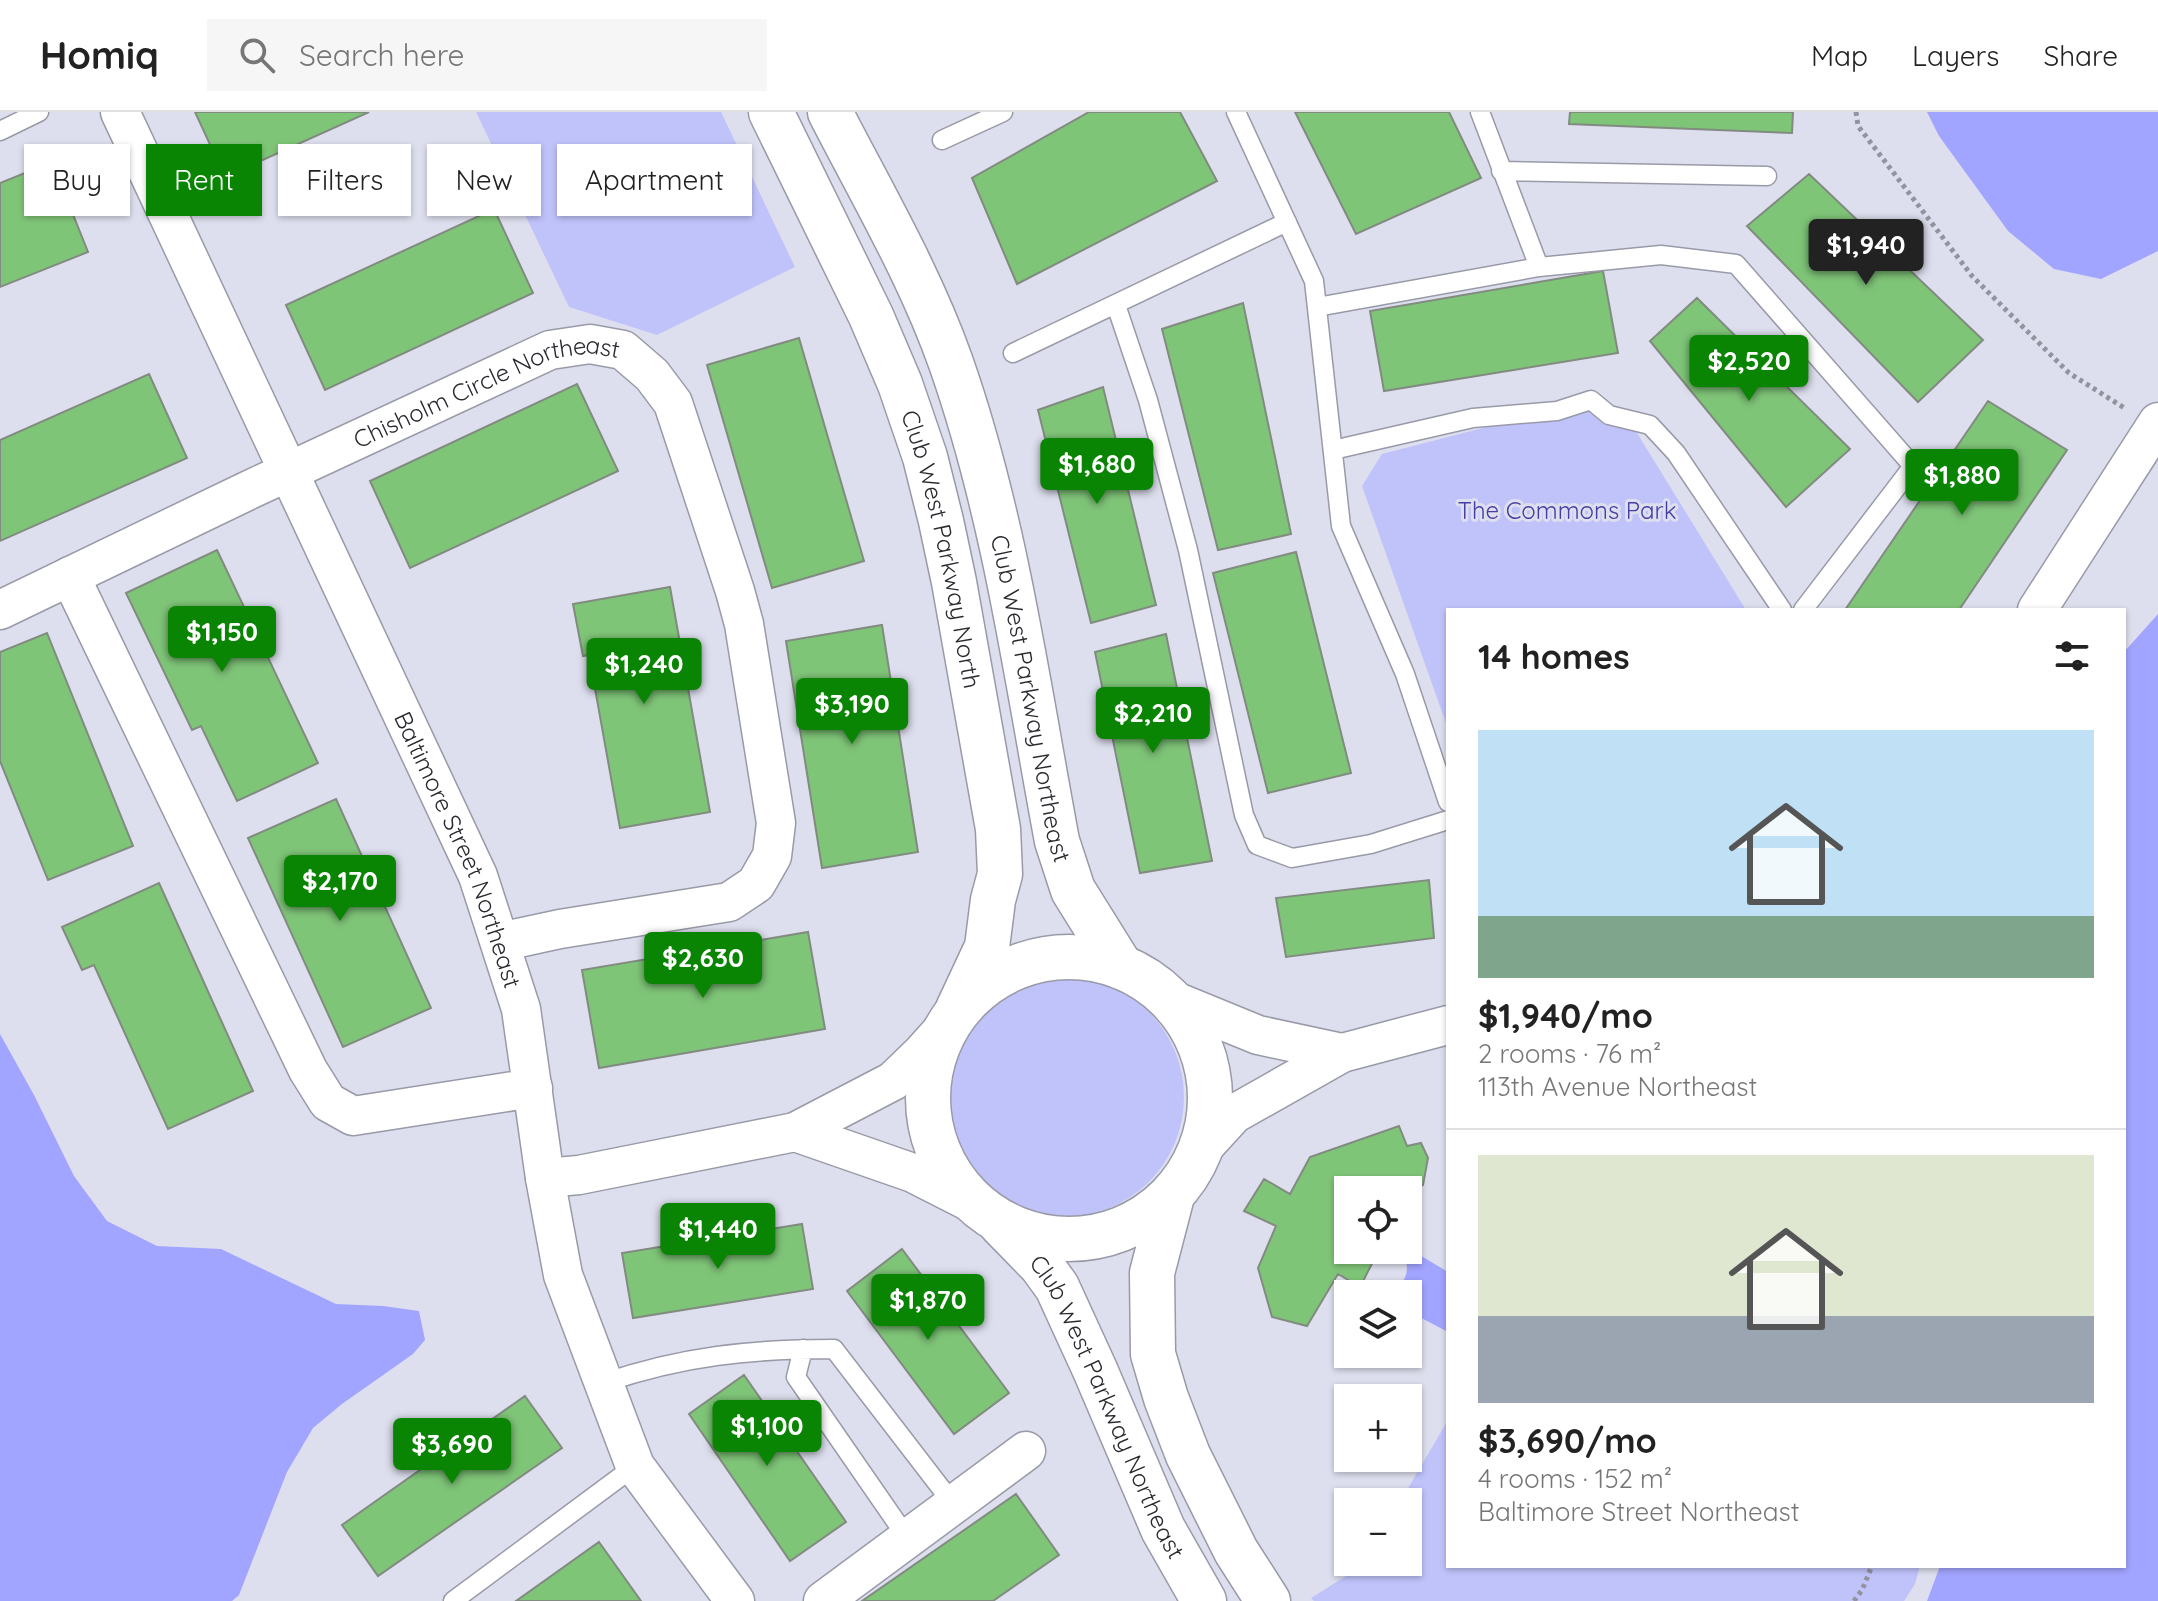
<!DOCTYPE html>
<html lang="en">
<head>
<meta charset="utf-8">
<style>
	body { margin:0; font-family:Quicksand,sans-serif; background:#f6f6f6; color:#222; height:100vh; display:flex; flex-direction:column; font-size:30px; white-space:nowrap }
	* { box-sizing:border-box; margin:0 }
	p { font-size:26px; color:#767676 }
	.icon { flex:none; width:44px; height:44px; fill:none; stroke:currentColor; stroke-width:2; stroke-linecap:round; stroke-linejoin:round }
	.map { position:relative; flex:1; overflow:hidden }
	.sheet { position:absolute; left:1446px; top:496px; width:680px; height:960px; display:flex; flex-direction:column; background:#fff; border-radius:0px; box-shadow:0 2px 6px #0004 }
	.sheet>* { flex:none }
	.guide { position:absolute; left:24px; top:32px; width:760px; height:72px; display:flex; gap:16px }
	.buttons { position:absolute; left:1334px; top:1064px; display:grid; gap:16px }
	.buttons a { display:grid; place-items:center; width:88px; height:88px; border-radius:0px; background:#fff; box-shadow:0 2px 6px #0004; font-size:40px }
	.price { position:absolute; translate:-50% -68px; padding:0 18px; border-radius:8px; background:#0a8503; color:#fff; font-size:26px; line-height:52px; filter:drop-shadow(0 2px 4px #0008) }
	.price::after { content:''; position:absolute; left:50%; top:48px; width:24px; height:18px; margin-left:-12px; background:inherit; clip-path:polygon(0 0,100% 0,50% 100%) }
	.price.current { background:#222; color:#fff }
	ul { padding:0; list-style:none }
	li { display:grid; align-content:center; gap:16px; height:424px; padding:0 32px }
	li+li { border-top:2px solid #e0e0e0 }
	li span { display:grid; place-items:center; height:248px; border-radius:0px; color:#555 }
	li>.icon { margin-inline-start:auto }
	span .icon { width:144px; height:144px; fill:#fffc; stroke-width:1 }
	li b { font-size:34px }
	h2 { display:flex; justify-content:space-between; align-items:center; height:96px; padding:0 32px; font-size:34px }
	.tag { padding:0 28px; border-radius:0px; background:#fff; box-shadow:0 2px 6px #0004; font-size:28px; line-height:72px }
	.tag.current { background:#0a8503; color:#fff }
	header { display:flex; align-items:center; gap:48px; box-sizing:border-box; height:112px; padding:0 40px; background:#fff; border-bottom:2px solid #e0e0e0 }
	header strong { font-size:38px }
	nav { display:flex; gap:44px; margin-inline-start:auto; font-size:28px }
	.search { width:560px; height:72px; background:#f6f6f6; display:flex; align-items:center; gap:20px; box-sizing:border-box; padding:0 28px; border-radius:0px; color:#767676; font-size:30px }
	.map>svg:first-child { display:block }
	.green { fill:#c0c3fa }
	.water { fill:#a2a5ff }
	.building { fill:#7fc578; stroke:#818b80; stroke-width:2 }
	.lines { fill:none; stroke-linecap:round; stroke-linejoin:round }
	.service-casing { stroke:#999aa8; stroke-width:21 }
	.minor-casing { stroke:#999aa8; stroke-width:41 }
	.tertiary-casing { stroke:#999aa8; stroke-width:47 }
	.path { stroke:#92939e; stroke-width:5; stroke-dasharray:4 4; stroke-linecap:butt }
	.service { stroke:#fff; stroke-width:18 }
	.minor { stroke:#fff; stroke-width:38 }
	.tertiary { stroke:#fff; stroke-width:44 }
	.labels { text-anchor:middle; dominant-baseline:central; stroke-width:6; stroke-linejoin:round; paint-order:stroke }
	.street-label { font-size:24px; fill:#29292f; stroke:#dedfee }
	.park-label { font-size:24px; fill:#473ea5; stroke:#dedfee }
</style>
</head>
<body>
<header>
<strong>Homiq</strong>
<div class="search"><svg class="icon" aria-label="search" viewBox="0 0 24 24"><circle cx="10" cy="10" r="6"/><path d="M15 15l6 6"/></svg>Search here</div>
<nav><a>Map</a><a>Layers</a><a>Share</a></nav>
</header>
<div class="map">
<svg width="2158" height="1489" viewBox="0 0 2158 1489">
	<rect width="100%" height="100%" fill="#dedfee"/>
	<!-- green -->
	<path class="green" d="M476,0h245l74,155 -138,68 -88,-28z
		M1591,288l46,33 109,177h-298v119l-86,-243 20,-32z
		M944 985a120 120 0 1 1 240 0a120 120 0 1 1-240 0Z
		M1448,1308v146h472l-5,18 -11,17h-590l-3,-3 51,-32 2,-4h44v-60h-8z"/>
	<!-- water -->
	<path class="water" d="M1927,0h231v139l-57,28 -47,-10 -46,-38 -69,-95z
		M2158,502v987h-231l13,-35h184v-914z
		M0,922l34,61 40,81 33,45 50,25 64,3 115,55 47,2 36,5 6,29 -12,14 -71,50 -29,24 -26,44 -48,123 -7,6h-232z
		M1413,1139l35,21v60l-40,-21v-17h-22c14,-8 24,-15 20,-33z"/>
	<!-- building -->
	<path class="building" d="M195,0h174l-144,65z
		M1089,0h91l37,69 -200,103 -45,-106z
		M1295,0h154l32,66 -125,56z
		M1570,0h223l-1,21 -223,-9z
		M52,50l36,90 -88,35v-104z
		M1809,62l174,166 -65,62 -171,-176z
		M494,97l39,84 -208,97 -39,-85z
		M1603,159l15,82 -234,38 -14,-80z
		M1697,186l153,151 -64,58 -136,-166z
		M1243,191l48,231 -73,16 -56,-221z
		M799,226l65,223 -92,27 -65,-223z
		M149,262l38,84 -187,83v-101z
		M577,272l41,87 -208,97 -40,-87z
		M1103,275l53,218 -65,18 -53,-213z
		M1988,289l79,49 -108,160h-114z
		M217,438l101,213 -81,38 -36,-75 -9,4 -66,-137z
		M1296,440l55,221 -83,20 -55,-220z
		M670,475l40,225 -90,16 -31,-173 -6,1 -10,-52z
		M882,513l36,227 -96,16 -36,-227z
		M47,521l86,213 -85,34 -48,-119v-109z
		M1166,522l46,227 -72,12 -45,-221z
		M336,687l95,209 -88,39 -95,-209z
		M1429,768l5,58 -148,19 -10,-59z
		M159,771l94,208 -85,38 -74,-164 -12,5 -20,-43z
		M808,820l17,97 -226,39 -17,-98z
		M1399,1014l8,20 14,-3 7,15 -5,27 -17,5h-58v60h31l-19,37 -22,-13 -31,52 -35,-9 -14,-49 18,-42 -32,-15 20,-32 26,15 20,-37z
		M802,1112l11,65 -180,29 -11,-65z
		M902,1137l107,144 -55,41 -107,-143z
		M744,1263l102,147 -56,39 -101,-147z
		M525,1284l37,52 -184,128 -36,-51z
		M1016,1382l43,61 -66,46h-131z
		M599,1430l42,59h-125z"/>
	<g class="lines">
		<defs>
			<path id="service" d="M1236,0l78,169 27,245 64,148 43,128
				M1480,0l59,155
				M0,19l39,-19
				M942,28l61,-28
				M1501,59l266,5
				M1116,193l32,95 40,150 56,265 13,30 35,13 79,-14 77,-24
				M1317,195l222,-40 122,-12 75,9 177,202 -110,144
				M1013,241l274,-131
				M1333,338l140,-32 84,-7 34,-11 18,15 41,10 26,28 106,157
				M803,1237l-7,28 112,162
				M604,1271c78,-27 148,-34 230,-34l120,156
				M453,1489l182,-135"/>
			<g id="minor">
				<path id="s1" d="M120,0l358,764 43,133 24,169 18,97 72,191 100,135"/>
				<path d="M70,464l238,494 20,32 25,14 180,-28"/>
				<path id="s2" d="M0,498l249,-120 301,-140 40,-6 33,6 29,25 21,28 62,188 9,33 32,199 -4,33 -16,28 -27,18 -169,27 -60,13"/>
				<path d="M2037,498l121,-188"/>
				<path d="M1170,887l88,36 84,18"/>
				<path d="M795,1020l118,41 61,31"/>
				<path d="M1201,1038l33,-36 108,-61 106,-28"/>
				<path d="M545,1066l34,-3 216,-43 98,-51 29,-28 25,-28"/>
				<path d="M823,1489l203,-150"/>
			</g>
			<g id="tertiary">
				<path id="s3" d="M771,0l100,204 29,68 25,73 16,64 13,61 44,247 2,45 -7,26 -6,47 -29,62"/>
				<path id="s4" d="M830,0c42,82 90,163 121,251 54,154 76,318 106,478l16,49 48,77"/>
				<circle cx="1069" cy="986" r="141"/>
				<path d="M1172,1084l-20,77 1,81 13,44 22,57 48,96 32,50"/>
				<path id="s5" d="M1001,1112l40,41 16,22 38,83 68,159 41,72"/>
			</g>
		</defs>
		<!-- service casing -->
		<use href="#service" class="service-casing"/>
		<!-- minor casing -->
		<use href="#minor" class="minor-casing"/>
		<!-- tertiary casing -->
		<use href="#tertiary" class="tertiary-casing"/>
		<!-- path -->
		<path class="path" d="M1856,0l2,14 114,150 97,97 57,36
			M1854,1489l8,-11 10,-24"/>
		<!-- service -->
		<use href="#service" class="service"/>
		<!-- minor -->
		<use href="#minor" class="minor"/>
		<!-- tertiary -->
		<use href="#tertiary" class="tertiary"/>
	</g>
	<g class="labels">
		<!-- street labels -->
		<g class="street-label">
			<text stroke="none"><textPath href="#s2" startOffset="536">Chisholm Circle Northeast</textPath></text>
			<text stroke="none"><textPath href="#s3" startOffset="472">Club West Parkway North</textPath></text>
			<text stroke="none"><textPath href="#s4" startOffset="624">Club West Parkway Northeast</textPath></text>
			<text stroke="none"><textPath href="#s1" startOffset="812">Baltimore Street Northeast</textPath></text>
			<text stroke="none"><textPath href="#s5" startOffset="214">Club West Parkway Northeast</textPath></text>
		</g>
		<!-- park labels -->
		<g class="park-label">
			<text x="1567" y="398">The Commons Park</text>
		</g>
	</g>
</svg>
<div class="buttons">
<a><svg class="icon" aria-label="locate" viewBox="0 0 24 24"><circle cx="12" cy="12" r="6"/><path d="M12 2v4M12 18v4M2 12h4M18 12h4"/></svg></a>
<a><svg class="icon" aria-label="layers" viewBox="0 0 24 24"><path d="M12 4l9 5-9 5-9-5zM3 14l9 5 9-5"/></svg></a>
<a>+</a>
<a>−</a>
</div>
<b class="price current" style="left:1866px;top:175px">$1,940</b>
<b class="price" style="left:1749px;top:291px">$2,520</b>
<b class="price" style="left:1097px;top:394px">$1,680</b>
<b class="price" style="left:1962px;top:405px">$1,880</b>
<b class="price" style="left:222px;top:562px">$1,150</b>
<b class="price" style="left:644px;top:594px">$1,240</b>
<b class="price" style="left:852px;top:634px">$3,190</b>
<b class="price" style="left:1153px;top:643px">$2,210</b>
<b class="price" style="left:340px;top:811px">$2,170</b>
<b class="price" style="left:703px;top:888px">$2,630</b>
<b class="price" style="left:718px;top:1159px">$1,440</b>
<b class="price" style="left:928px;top:1230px">$1,870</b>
<b class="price" style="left:767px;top:1356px">$1,100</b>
<b class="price" style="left:452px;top:1374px">$3,690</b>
<div class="guide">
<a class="tag">Buy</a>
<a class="tag current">Rent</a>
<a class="tag">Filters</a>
<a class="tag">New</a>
<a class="tag">Apartment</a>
</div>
<section class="sheet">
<h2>14 homes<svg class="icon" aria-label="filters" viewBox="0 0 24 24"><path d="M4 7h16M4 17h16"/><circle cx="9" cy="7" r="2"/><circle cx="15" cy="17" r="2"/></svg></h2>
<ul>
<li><span style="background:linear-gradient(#bfe0f5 75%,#7fa58c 0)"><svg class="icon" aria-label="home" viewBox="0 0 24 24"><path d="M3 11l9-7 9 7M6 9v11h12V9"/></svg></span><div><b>$1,940/mo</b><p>2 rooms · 76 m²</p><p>113th Avenue Northeast</p></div></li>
<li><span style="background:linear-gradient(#dfe7d0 65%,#9aa5b1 0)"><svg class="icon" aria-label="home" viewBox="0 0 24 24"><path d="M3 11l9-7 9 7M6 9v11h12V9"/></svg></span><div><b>$3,690/mo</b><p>4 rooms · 152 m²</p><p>Baltimore Street Northeast</p></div></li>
</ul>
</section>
</div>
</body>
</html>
